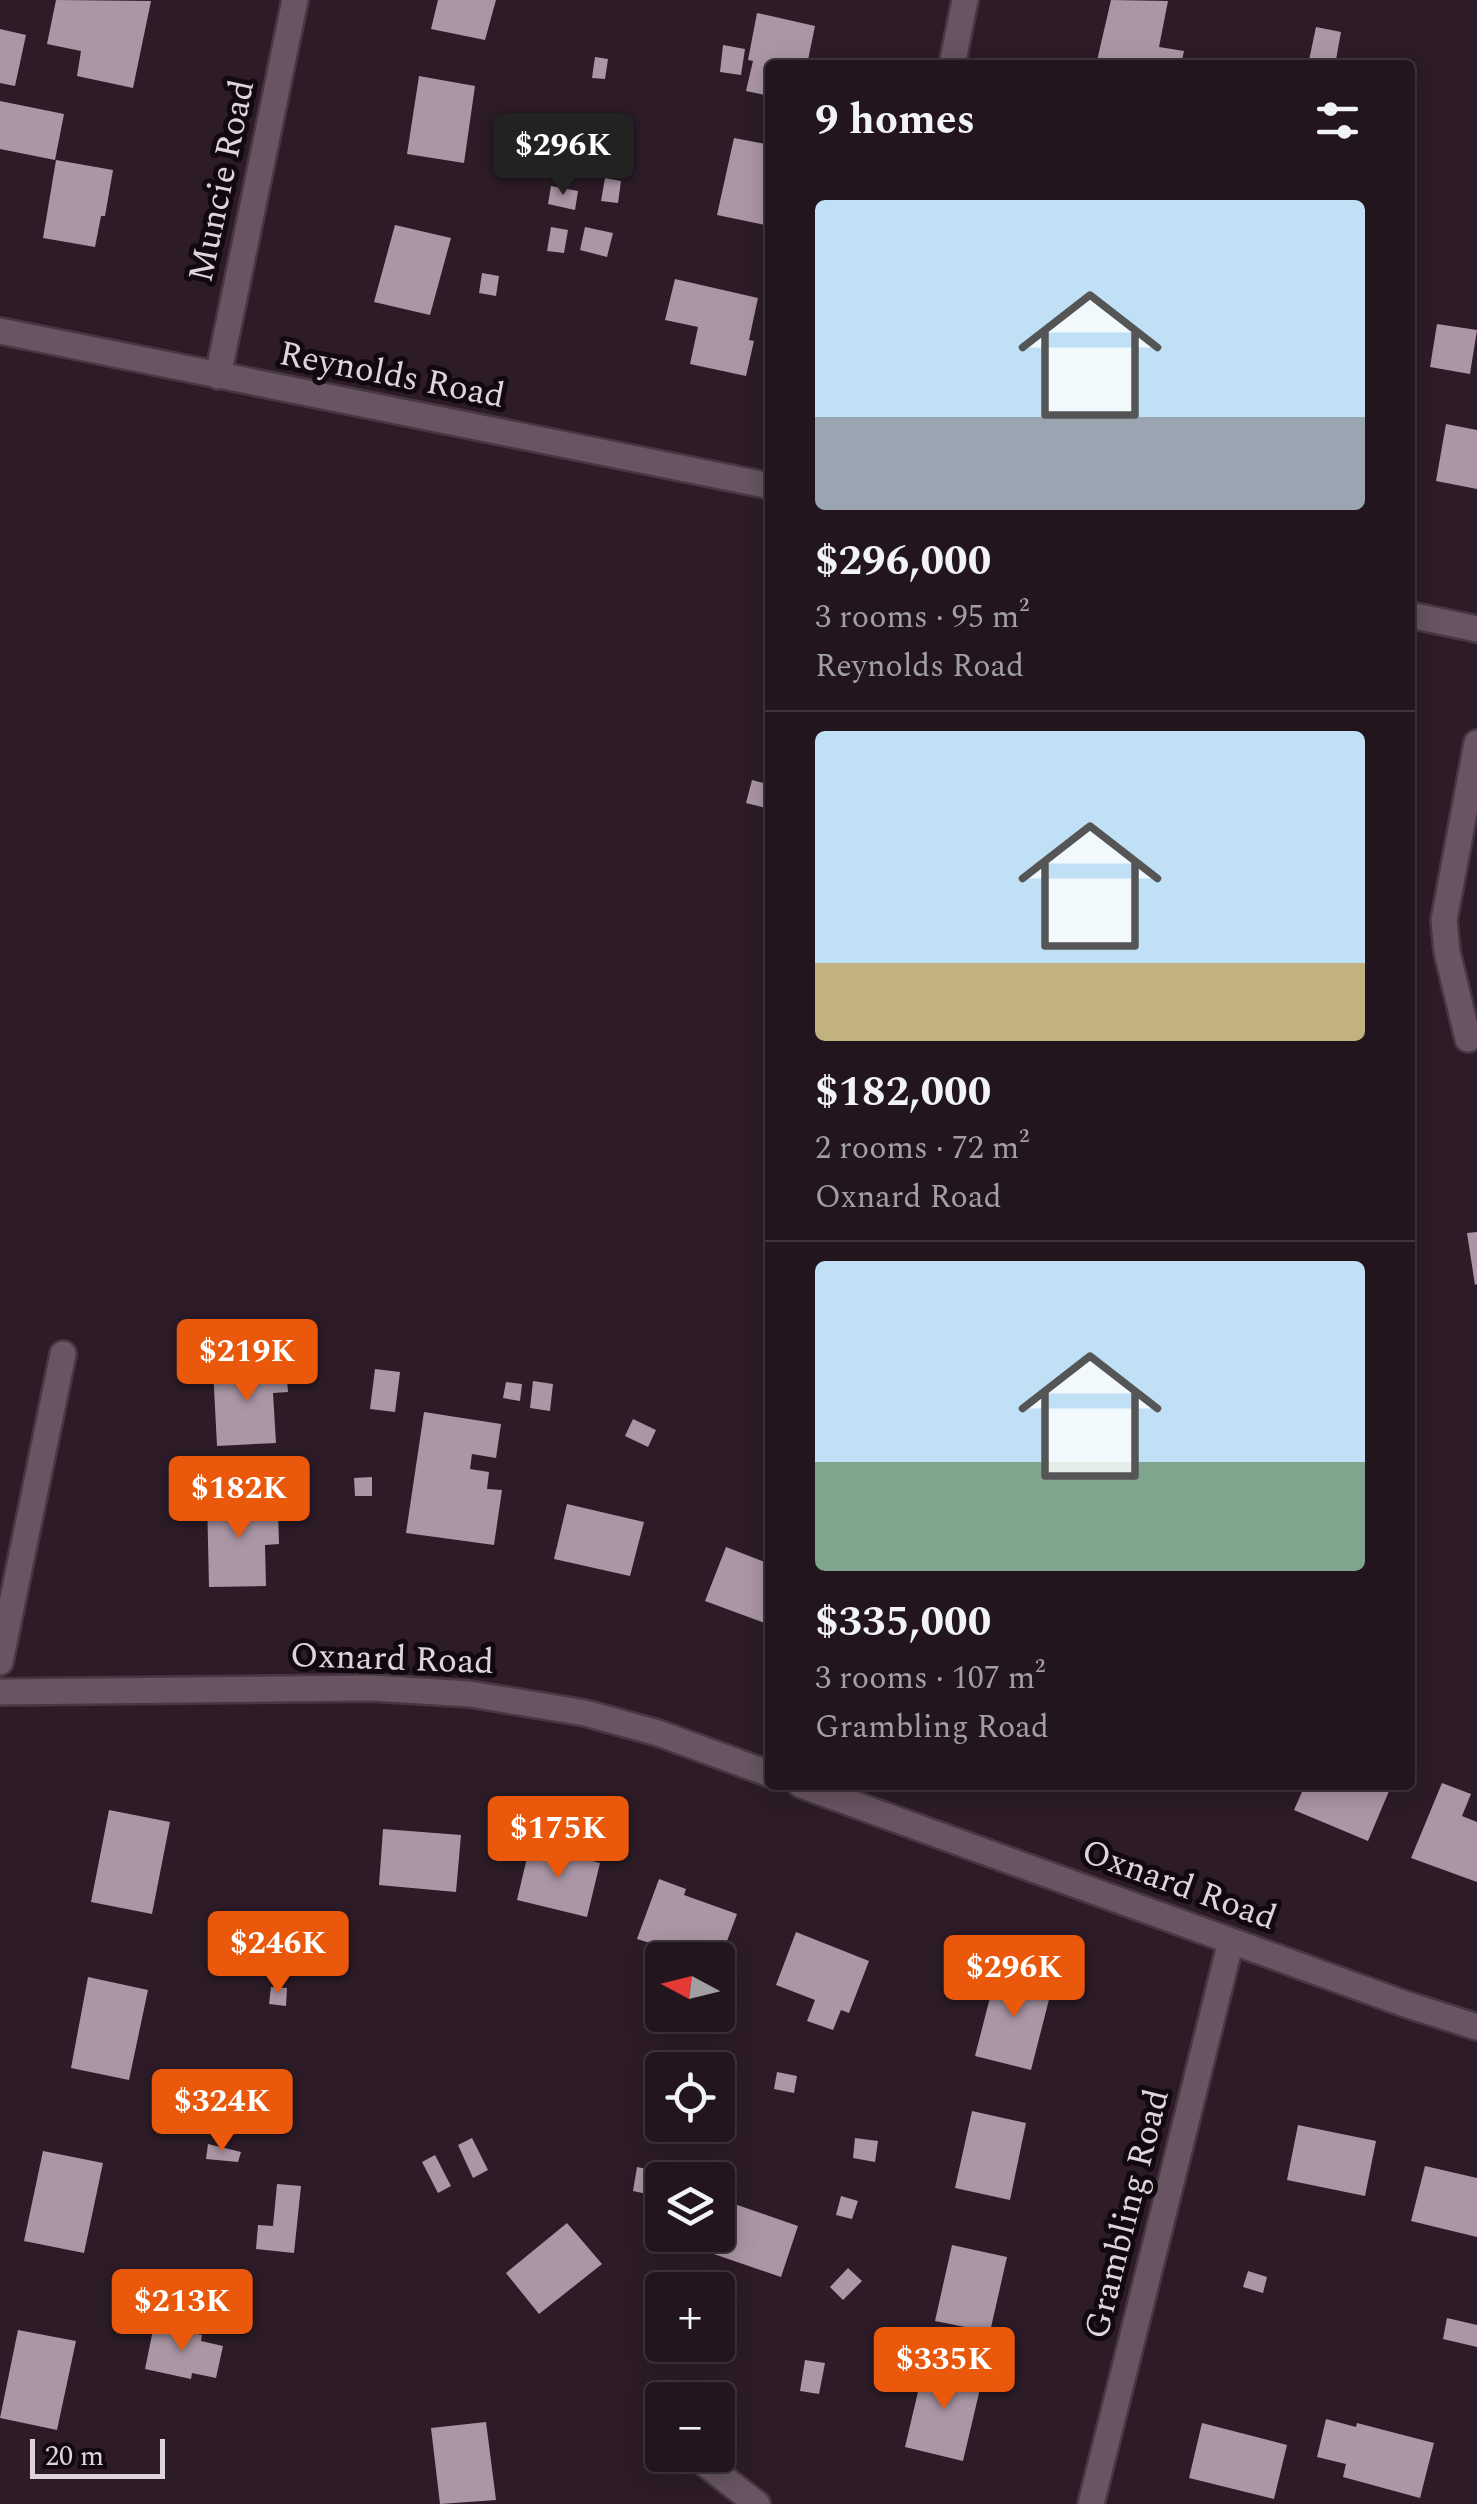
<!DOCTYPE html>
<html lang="en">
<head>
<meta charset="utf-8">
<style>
	body { margin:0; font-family:Spectral,serif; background:#2a1e27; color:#f1f3f6; height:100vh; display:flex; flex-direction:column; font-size:38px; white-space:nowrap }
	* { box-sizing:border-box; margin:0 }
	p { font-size:32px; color:#a29fa4 }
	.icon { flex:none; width:55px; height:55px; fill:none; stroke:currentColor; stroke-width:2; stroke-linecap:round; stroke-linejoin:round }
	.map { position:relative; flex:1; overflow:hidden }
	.sheet { position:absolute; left:765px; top:60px; width:650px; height:1730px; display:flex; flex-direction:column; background:#22151e; border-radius:10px; box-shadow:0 5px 25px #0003,0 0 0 2px #3f343c }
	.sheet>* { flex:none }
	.needle { width:65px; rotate:277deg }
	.fabs { position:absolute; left:645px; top:1942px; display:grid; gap:20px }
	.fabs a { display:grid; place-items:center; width:90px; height:90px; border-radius:10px; background:#22151e; box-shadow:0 5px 25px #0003,0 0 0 2px #3f343c; font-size:50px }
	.scale { position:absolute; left:30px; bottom:25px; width:135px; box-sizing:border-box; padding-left:10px; border:5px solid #e0d4dc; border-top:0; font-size:28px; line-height:35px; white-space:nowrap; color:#e0d4dc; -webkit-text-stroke:8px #11090e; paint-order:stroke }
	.price { position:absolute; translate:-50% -85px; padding:0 22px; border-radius:10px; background:#ea580c; color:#fff; font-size:32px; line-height:65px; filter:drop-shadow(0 2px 5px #0008) }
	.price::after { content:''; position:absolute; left:50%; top:60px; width:30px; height:22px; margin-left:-15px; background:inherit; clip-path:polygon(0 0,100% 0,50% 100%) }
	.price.on { background:#222; color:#fff }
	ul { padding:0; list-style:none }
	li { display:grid; align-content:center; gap:20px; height:530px; padding:0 50px }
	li+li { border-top:2px solid #3f343c }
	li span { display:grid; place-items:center; height:310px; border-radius:10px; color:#555 }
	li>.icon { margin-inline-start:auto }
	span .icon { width:180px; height:180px; fill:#fffc; stroke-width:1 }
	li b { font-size:42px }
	h2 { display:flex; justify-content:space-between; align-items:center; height:120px; padding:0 50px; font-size:42px }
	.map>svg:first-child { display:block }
	.building { fill:#ab96a5 }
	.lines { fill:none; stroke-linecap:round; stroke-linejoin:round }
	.street-casing { stroke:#463742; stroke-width:30 }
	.street { stroke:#685462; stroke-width:25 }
	.labels { text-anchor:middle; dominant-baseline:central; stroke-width:10; stroke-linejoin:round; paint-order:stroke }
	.street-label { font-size:35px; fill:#e0d4dc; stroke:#11090e }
</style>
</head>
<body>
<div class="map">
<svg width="1477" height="2504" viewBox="0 0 1477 2504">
	<rect width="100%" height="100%" fill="#2d1c28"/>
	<!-- building -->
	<path class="building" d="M56,0l95,1 -18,87 -56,-12 4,-25 -34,-7z
		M438,0h58l-11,40 -54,-11z
		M1111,0l57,1 -9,46 25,4 -3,14h-85z
		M757,13l58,13 -8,39h-37v31l-24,-5 7,-30 -5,-1z
		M1316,27l25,5 -6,33h-27z
		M0,29l26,6 -11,51 -15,-3z
		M723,45l22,4 -4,26 -21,-3z
		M595,57l13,2 -3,20 -13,-1z
		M419,76l56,10 -11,77 -57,-9z
		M0,101l64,13 -9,46 -55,-11z
		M734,138l36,7v81l-53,-11z
		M56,160l57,10 -8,46h-4l-6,31 -52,-9z
		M605,178l16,3 -3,22 -17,-2z
		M551,186l27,5 -3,19 -27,-6z
		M395,225l56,13 -21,77 -56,-13z
		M551,227l17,3 -4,23 -17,-2z
		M585,227l28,6 -6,24 -27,-7z
		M482,273l17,3 -3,20 -17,-3z
		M675,279l83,19 -9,42 5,1 -8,35 -56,-12 8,-37 -33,-7z
		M1437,324l40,6 -7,44 -40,-7z
		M1446,424l31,6v59l-41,-8z
		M752,780l18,5v24l-24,-6z
		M1477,1232v52l-2,1 -8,-52z
		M286,1365l2,27 -15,1 3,50 -59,3 -4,-77z
		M375,1369l25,3 -5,40 -25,-3z
		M533,1381l20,3 -3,27 -20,-3z
		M506,1382l16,2 -2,17 -17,-3z
		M424,1412l77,12 -5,34 -24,-4 -2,15 19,3 -2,17 15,1 -8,55 -88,-12z
		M633,1419l23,11 -8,17 -23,-11z
		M372,1477v19h-17l-1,-18z
		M263,1496v16h15l1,32 -14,1 1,41 -57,1 -2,-90z
		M567,1504l77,18 -14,54 -76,-17z
		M726,1547l44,17v61l-65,-24z
		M1442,1783l29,11 -9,22 15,6v60l-66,-24z
		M1305,1785h70l14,6 -21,50 -74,-31z
		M109,1810l61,12 -18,92 -61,-12z
		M383,1829l78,6 -5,57 -77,-7z
		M530,1845l70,18 -13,54 -70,-17z
		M659,1879l27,10 -2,6 53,19 -17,46h-15l-68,-21z
		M796,1932l73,29 -20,52 -8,-3 -8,20 -26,-9 8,-21 -39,-15z
		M247,1940l32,6 -3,21 -33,-5z
		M997,1970l56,14 -22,86 -56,-14z
		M88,1977l60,13 -19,90 -58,-12z
		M271,1987l16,1 -1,18 -17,-2z
		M777,2072l20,4 -3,17 -20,-4z
		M972,2111l54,12 -16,77 -55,-12z
		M1298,2125l78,16 -11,55 -78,-16z
		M472,2138l16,32 -15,8 -15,-33z
		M855,2138l23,3 -3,21 -22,-4z
		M208,2144l33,8 -3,10 -32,-3z
		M43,2151l60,12 -19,90 -60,-12z
		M435,2155l16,31 -13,7 -16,-31z
		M1425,2166l52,12v59l-66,-16z
		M637,2167l14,3 -4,24 -14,-3z
		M277,2184l24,2 -7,67 -38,-4 2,-24 15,1z
		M841,2196l17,5 -6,18 -16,-4z
		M723,2200l75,26 -17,51 -76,-26 6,-16h7v-19z
		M567,2223l35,41 -63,50 -33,-41z
		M952,2245l55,12 -17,75 -55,-11z
		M848,2268l14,13 -19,19 -13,-13z
		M1248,2271l19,6 -4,16 -20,-6z
		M1447,2318l30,7v22l-34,-8z
		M154,2325l48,10 -1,6 22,5 -7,32 -24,-5 -1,6 -46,-10z
		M18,2330l58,11 -19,89 -57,-12z
		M805,2360l20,3 -6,31 -19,-3z
		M925,2362l58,14 -20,85 -58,-14z
		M1326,2419l30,8 1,-4 77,20 -14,55 -77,-21 3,-13 -29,-7z
		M486,2422l10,78 -56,4 -9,-76z
		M1202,2423l85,22 -13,54 -85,-21z"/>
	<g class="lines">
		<defs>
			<path id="street" d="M952,65l13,-65
				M0,331l770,155
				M218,376l77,-376
				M1410,615l67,14
				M1468,1039l-21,-87 -3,-32 33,-177
				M0,1662l63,-308
				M0,1692l372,-4 98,6 115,19 73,20 112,41
				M801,1785l604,219 72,23
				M694,2455l63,49
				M1091,2504l140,-563"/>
		</defs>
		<!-- street casing -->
		<use href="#street" class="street-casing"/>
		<!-- street -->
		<use href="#street" class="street"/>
	</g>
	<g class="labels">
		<!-- street labels -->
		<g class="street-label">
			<text transform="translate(222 181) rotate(-78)">Muncie Road</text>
			<text transform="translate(392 375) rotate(11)">Reynolds Road</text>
			<text transform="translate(392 1659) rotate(2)">Oxnard Road</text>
			<text transform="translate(1179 1885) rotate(20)">Oxnard Road</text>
			<text transform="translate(1127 2214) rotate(-76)">Grambling Road</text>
		</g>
	</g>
</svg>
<div class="fabs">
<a><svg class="needle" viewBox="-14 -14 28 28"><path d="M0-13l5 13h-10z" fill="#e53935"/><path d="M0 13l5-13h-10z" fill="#a29fa4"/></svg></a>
<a><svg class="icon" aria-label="locate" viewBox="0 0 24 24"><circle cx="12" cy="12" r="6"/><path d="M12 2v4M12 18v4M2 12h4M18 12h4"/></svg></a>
<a><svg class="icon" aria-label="layers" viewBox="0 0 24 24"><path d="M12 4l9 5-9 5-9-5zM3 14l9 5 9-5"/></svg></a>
<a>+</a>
<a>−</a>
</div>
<div class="scale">20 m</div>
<b class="price on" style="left:563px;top:198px">$296K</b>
<b class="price" style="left:247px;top:1404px">$219K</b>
<b class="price" style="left:239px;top:1541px">$182K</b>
<b class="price" style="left:558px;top:1881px">$175K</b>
<b class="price" style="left:278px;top:1996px">$246K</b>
<b class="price" style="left:1014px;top:2020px">$296K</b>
<b class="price" style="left:222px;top:2154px">$324K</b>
<b class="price" style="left:182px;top:2354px">$213K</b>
<b class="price" style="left:944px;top:2412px">$335K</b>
<section class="sheet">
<h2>9 homes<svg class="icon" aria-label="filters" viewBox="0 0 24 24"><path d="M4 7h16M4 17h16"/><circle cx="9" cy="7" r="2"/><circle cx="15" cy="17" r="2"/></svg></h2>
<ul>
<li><span style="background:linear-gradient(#bfe0f5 70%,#9aa5b1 0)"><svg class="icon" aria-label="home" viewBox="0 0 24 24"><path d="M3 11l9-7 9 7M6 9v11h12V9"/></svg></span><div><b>$296,000</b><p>3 rooms · 95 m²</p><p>Reynolds Road</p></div></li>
<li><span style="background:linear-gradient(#bfe0f5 75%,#c2b280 0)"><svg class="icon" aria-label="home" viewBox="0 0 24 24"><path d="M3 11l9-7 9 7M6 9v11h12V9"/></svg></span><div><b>$182,000</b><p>2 rooms · 72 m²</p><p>Oxnard Road</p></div></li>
<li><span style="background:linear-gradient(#bfe0f5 65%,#7fa58c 0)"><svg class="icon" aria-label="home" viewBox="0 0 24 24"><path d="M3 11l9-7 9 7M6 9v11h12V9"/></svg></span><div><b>$335,000</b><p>3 rooms · 107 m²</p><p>Grambling Road</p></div></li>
</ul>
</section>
</div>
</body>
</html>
